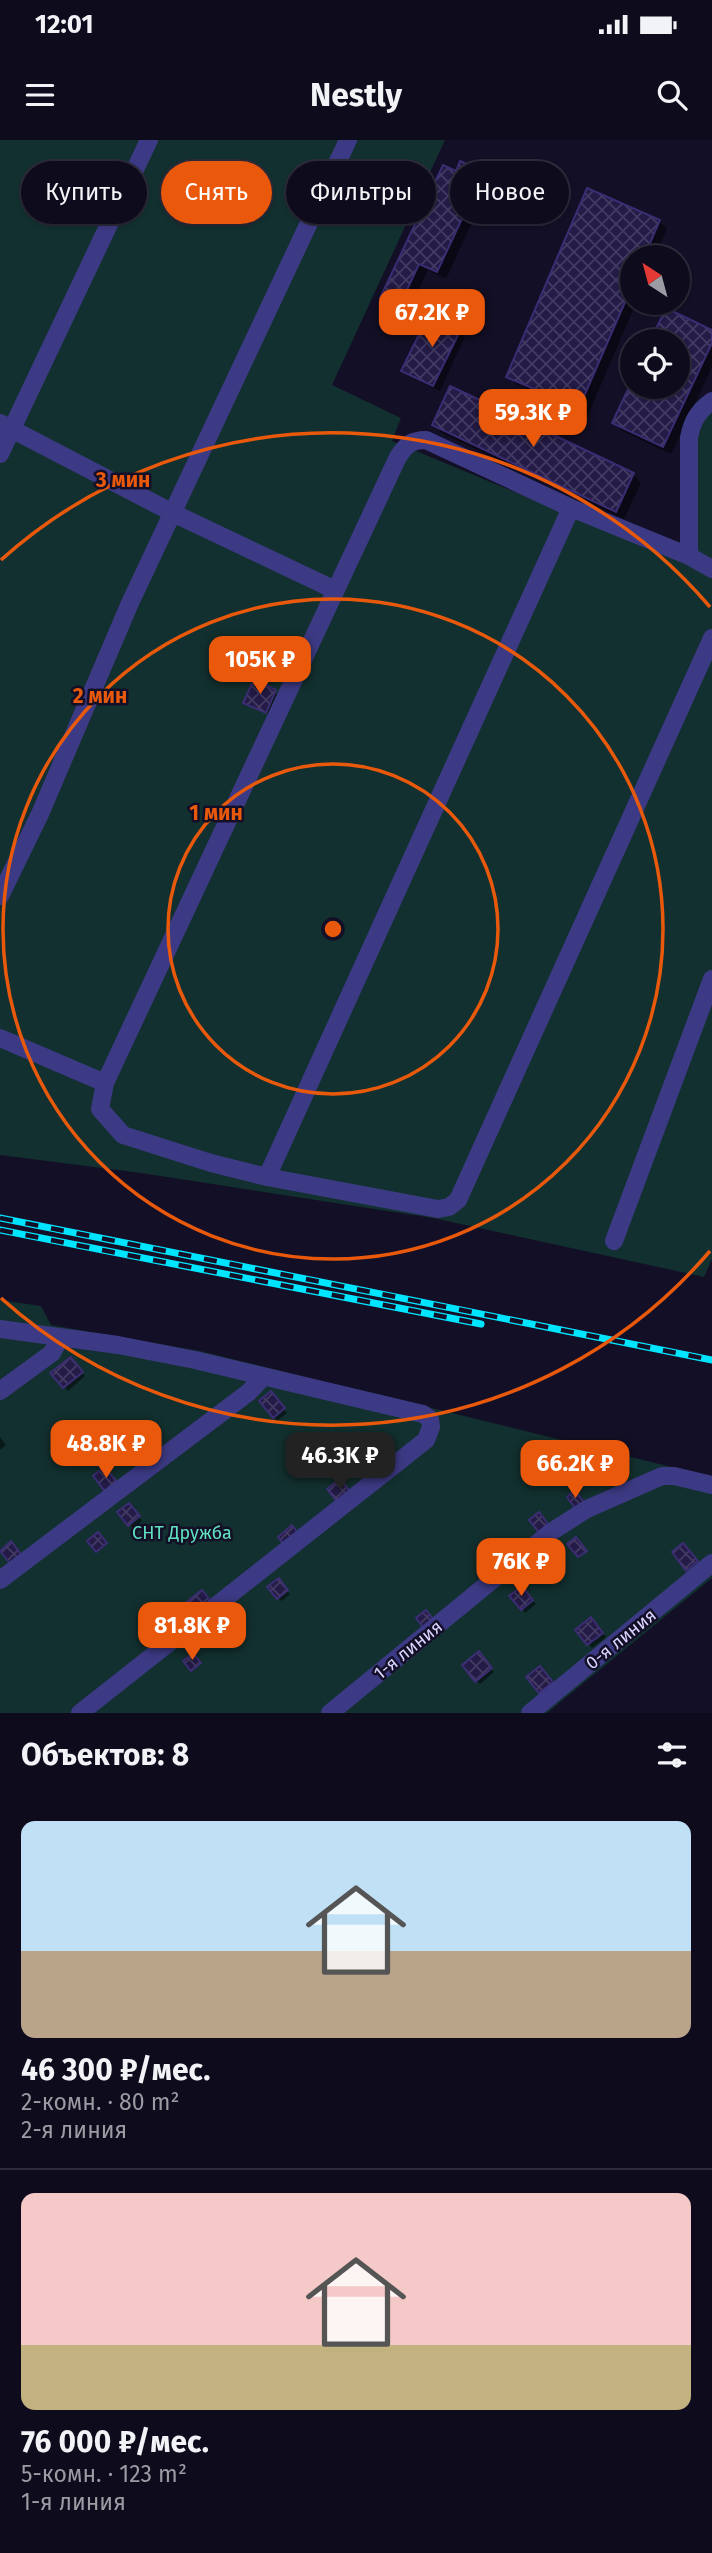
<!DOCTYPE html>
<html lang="ru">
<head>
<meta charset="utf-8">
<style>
	body { margin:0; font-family:"Fira Sans",sans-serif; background:#1c1929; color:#f1f3f6; height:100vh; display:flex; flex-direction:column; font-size:26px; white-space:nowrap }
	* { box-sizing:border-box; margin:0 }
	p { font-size:23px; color:#9b9ba3 }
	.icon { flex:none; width:38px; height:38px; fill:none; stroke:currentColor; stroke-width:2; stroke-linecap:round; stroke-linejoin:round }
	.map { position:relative; height:1573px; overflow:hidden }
	.sheet { display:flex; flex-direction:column; background:#0e0b1c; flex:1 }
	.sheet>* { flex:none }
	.hud { position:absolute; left:21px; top:21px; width:670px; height:63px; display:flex; gap:14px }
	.needle { width:46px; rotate:324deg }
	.fabs { position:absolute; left:620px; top:105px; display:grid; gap:14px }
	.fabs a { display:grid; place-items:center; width:70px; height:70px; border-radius:50%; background:#0e0b1c; box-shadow:0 2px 5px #0004,0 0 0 2px #2e2b3b; font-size:35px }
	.price { position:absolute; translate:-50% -60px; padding:0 16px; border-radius:14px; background:#ea580c; color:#fff; font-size:23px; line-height:46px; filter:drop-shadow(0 2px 4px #0008) }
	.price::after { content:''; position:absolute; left:50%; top:42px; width:21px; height:16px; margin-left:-10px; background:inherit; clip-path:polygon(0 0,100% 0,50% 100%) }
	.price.selected { background:#222; color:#fff }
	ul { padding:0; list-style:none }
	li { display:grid; align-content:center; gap:14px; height:371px; padding:0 21px }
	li+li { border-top:2px solid #2e2b3b }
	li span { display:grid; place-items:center; height:217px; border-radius:14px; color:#555 }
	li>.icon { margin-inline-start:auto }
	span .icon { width:126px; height:126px; fill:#fffc; stroke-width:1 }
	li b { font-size:30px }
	h2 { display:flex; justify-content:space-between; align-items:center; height:84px; padding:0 21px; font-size:30px }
	.tag { padding:0 24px; border-radius:32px; background:#0e0b1c; box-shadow:0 2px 5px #0004,0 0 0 2px #2e2b3b; font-size:24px; line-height:63px }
	.tag.selected { background:#ea580c; color:#fff }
	.status { display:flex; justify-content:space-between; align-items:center; height:49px; padding:0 35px; background:#0e0b1c; direction:ltr }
	.status svg { height:19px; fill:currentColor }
	header { display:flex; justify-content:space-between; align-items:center; height:91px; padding:0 21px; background:#0e0b1c; font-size:32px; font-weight:700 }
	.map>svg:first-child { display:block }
	.green { fill:#12302f }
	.shadow { fill:#0007 }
	.building { fill:url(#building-cross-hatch); stroke:#3b2d73; stroke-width:2 }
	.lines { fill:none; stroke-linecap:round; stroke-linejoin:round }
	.minor { stroke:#3d3a85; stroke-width:18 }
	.rail-casing { stroke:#00e5ff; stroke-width:7 }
	.rail { stroke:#130f26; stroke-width:4.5; stroke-dasharray:13; stroke-linecap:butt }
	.ring { fill:none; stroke:#e8590c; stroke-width:3.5 }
	.labels { text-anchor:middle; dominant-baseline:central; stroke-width:5; stroke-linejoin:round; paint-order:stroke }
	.park-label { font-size:18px; fill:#5fe0c0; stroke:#130f26 }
	.street-label { font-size:18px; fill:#d9d4ff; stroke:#130f26 }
	.centre { fill:#e8590c; stroke:#130f26; stroke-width:3.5 }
	.ring-label { font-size:21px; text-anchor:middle; font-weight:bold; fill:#e8590c; stroke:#130f26; stroke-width:5; stroke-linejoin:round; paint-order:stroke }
</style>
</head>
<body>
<div class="status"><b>12:01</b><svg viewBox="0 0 49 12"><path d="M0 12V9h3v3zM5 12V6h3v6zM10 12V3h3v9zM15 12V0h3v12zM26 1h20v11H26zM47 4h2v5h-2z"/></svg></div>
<header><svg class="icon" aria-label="menu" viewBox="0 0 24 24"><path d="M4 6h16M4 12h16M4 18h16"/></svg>Nestly<svg class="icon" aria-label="search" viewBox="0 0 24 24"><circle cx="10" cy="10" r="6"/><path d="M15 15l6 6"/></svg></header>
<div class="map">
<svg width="712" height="1573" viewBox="0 0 712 1573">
	<defs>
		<pattern id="building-cross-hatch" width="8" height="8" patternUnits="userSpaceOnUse" patternTransform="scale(1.75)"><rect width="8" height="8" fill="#241b47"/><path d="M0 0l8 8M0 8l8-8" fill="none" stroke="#433b63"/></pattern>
	</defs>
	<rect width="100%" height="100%" fill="#130f26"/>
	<!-- green -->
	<path class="green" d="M0,0h445l-113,245 69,33 -9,23 301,125 4,-25 1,-113 7,-13 7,-2v846l-8,18 -271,-59 -292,-45 -141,-18z
		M0,1160l41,6 10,19 149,26 512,126v101l-165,135h-547z"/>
	<!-- shadow -->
	<path class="shadow" d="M457,33h26l8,8 -45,98 -18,-9 -21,44 -17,-8 -8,-8z
		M659,81l8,8 -12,28h-23v46h4l-48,112 -72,-31 -8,-8z
		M667,170l45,21v36l-41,87 -49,-23 -8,-8 18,-36h45v-46h-25z
		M461,188l5,6 -26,57 -31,-15 -5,-6z
		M451,248l182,87 8,8 -17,36 -182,-86 -8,-8z
		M255,542l24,13 -10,20 -24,-13z
		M74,1222l11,14 -17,15 -15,-18z
		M274,1257l13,16 -10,8 -3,-4z
		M0,1297l6,8 -6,5z
		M133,1369l9,12 -9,7 -13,-15z
		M282,1444l8,10 -8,7 -4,-3z
		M525,1452l11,12 -11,9 -3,-4z
		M594,1483l12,14 -14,11 -15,-18z
		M482,1517l12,15 -14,12 -4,-4z"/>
	<!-- building -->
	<path class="building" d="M460,21l24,11 -47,100 -18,-8 -20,43 -19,-9 63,-133 13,6z
		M587,48l73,32 -16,37h-12v29l-53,122 -73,-31z
		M666,168l46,22v13l-49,104 -51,-24 20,-42v6h45v-46h-27z
		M430,172l32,15 -29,59 -32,-15z
		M450,246l184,87 -18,39 -184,-87z
		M254,539l22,11 -10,23 -23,-10z
		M71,1217l12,15 -20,16 -13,-15z
		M271,1251l14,17 -12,10 -14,-17z
		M104,1327l15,17 -12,10 -14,-18z
		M340,1339l13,16 -13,11 -13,-17z
		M574,1350l10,12 -8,7 -9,-12z
		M129,1363l11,13 -12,10 -11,-14z
		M539,1372l12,16 -9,8 -13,-16z
		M292,1385l9,12 -14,11 -9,-11z
		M98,1392l9,11 -11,9 -9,-11z
		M576,1397l11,14 -9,6 -11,-13z
		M11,1401l12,16 -11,9 -12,-15z
		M683,1403l15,18 -12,10 -14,-19z
		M279,1438l9,12 -11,9 -10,-12z
		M522,1446l11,14 -12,10 -12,-14z
		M202,1450l12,15 -18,14 -12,-15z
		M426,1470l10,13 -10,8 -10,-13z
		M591,1477l12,16 -16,12 -12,-15z
		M479,1511l13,17 -17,14 -13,-17z
		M193,1513l8,10 -10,8 -8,-10z
		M540,1526l13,16 -14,11 -13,-16z"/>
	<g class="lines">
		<!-- minor -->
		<path class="minor" d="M0,283l173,90 162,77
			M0,314l149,-314
			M689,416v-118c3,-17 9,-27 23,-37
			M712,429l-23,-13 -118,-48 -145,-68c-15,0 -20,5 -28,17l-293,626 -5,26 23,26 88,28 56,14 171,32 11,-2 9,-7 254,-562
			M0,756l40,-82 90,-211 218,-463
			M0,898l105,45
			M267,1037l304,-669
			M614,1101l98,-262
			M0,1189l118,16 77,15 228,54 7,5 1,8 -5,13 -346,273
			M0,1251l52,-38 8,-15
			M0,1440l249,-188 14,-15
			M330,1573l221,-181 36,-23 75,-33h12l38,9
			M530,1573l182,-150"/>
		<defs>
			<path id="rail" d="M0,1078l712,142
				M0,1090l481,94"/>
		</defs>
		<!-- rail casing -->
		<use href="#rail" class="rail-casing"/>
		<!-- rail -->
		<use href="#rail" class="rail"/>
	</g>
	<!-- distance rings -->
	<g class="ring">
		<circle cx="333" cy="789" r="165"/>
		<circle cx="333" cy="789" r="330"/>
		<path d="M710 1111A496 496 0 0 1 1 1158M1 420A496 496 0 0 1 710 467"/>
	</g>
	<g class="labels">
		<!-- park labels -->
		<g class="park-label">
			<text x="182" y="1393">СНТ Дружба</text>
		</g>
		<!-- street labels -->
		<g class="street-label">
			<text transform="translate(621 1499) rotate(-39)">0-я линия</text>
			<text transform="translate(408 1510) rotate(-39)">1-я линия</text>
		</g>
	</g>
	<circle cx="333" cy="789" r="10" class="centre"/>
	<g class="ring-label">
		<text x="123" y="347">3 мин</text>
		<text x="100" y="563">2 мин</text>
		<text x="216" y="680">1 мин</text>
	</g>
</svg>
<div class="fabs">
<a><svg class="needle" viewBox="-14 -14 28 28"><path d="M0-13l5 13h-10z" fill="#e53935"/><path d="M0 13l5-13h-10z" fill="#9b9ba3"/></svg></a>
<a><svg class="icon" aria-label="locate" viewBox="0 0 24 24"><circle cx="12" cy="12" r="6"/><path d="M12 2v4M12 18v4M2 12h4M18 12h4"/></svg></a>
</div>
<b class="price" style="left:432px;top:209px">67.2K ₽</b>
<b class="price" style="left:533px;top:309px">59.3K ₽</b>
<b class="price" style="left:260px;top:556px">105K ₽</b>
<b class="price" style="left:106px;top:1340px">48.8K ₽</b>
<b class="price selected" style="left:340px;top:1352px">46.3K ₽</b>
<b class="price" style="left:575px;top:1360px">66.2K ₽</b>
<b class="price" style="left:521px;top:1458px">76K ₽</b>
<b class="price" style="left:192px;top:1522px">81.8K ₽</b>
<div class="hud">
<a class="tag">Купить</a>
<a class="tag selected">Снять</a>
<a class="tag">Фильтры</a>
<a class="tag">Новое</a>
</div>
</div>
<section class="sheet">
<h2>Объектов: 8<svg class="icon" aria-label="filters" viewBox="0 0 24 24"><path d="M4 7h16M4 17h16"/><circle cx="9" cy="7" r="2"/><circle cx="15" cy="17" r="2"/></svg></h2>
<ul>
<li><span style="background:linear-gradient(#bfe0f5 60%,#b9a48a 0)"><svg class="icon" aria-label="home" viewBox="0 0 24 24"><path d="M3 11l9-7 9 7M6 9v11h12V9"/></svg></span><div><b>46 300 ₽/мес.</b><p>2-комн. · 80 m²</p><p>2-я линия</p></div></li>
<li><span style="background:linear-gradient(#f6c9c9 70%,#c2b280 0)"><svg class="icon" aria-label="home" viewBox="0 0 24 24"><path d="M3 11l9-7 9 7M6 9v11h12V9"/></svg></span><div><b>76 000 ₽/мес.</b><p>5-комн. · 123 m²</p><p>1-я линия</p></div></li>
</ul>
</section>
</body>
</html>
